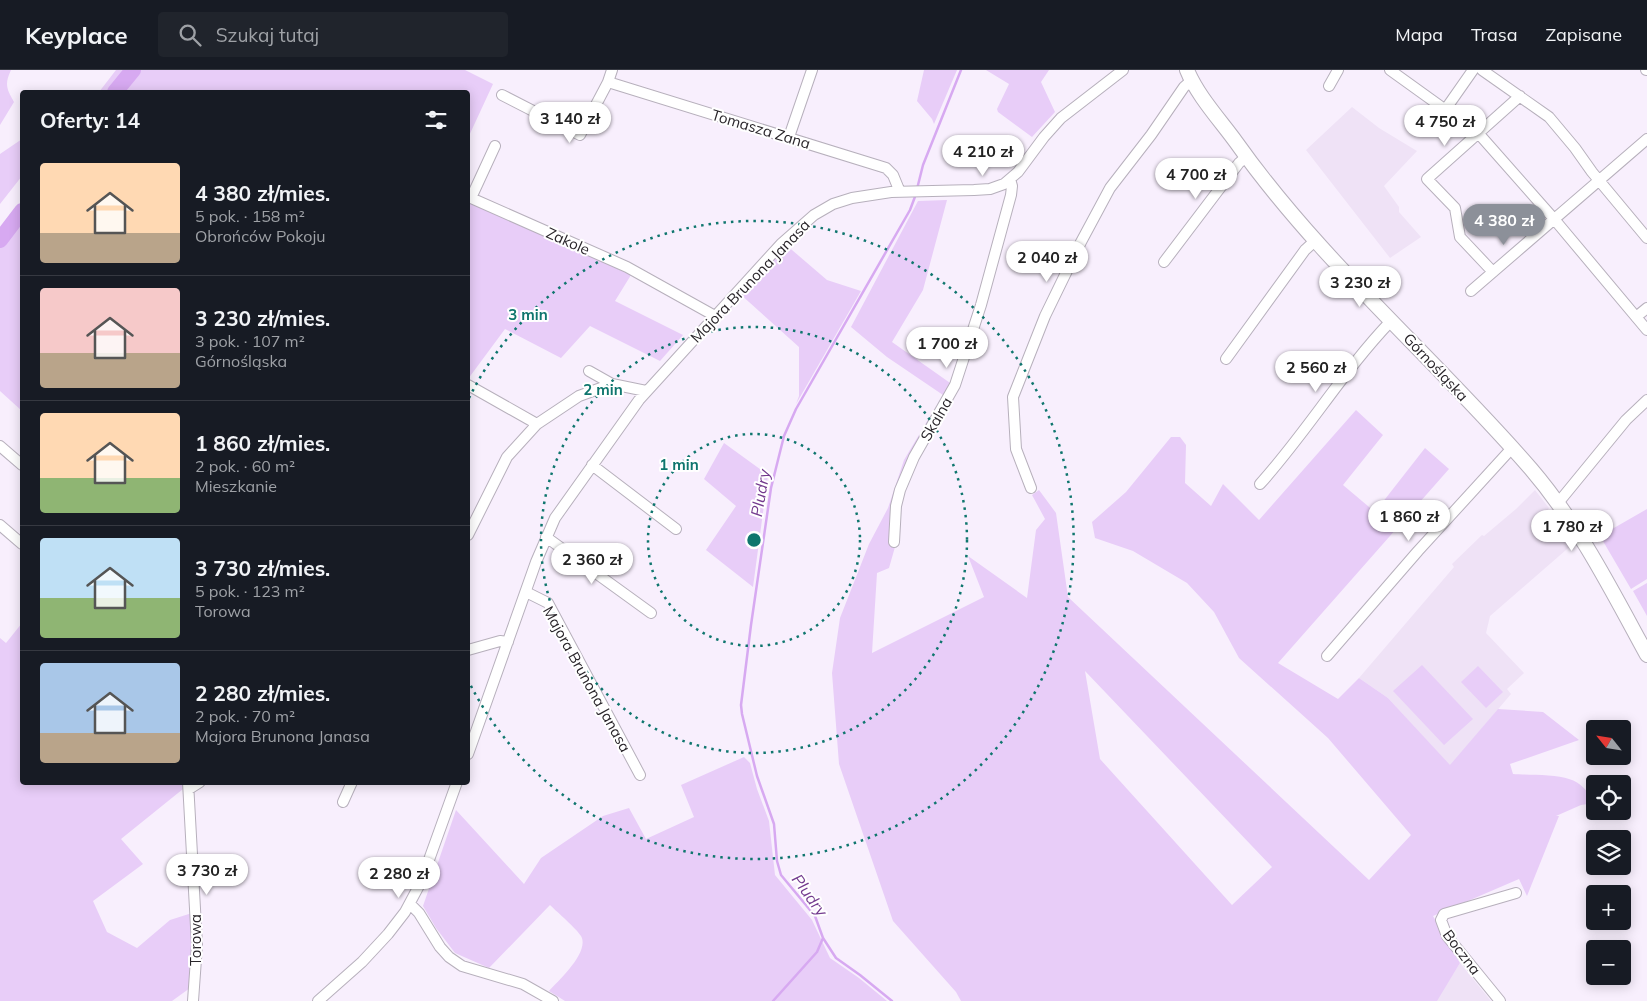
<!DOCTYPE html>
<html lang="pl">
<head>
<meta charset="utf-8">
<style>
	body { margin:0; font-family:Mulish,sans-serif; background:#20242c; color:#f1f3f6; height:100vh; display:flex; flex-direction:column; font-size:19px; white-space:nowrap }
	* { box-sizing:border-box; margin:0 }
	p { font-size:16px; color:#9ea1a6 }
	.icon { flex:none; width:28px; height:28px; fill:none; stroke:currentColor; stroke-width:2; stroke-linecap:round; stroke-linejoin:round }
	.map { position:relative; flex:1; overflow:hidden }
	.drawer { position:absolute; left:20px; top:20px; width:450px; height:695px; display:flex; flex-direction:column; background:#171b24; border-radius:5px; box-shadow:0 2px 12px #0003 }
	.drawer>* { flex:none }
	.needle { width:32px; rotate:300deg }
	.buttons { position:absolute; left:1586px; top:650px; display:grid; gap:10px }
	.buttons a { display:grid; place-items:center; width:45px; height:45px; border-radius:5px; background:#171b24; box-shadow:0 2px 12px #0003; font-size:25px }
	.price { position:absolute; translate:-50% -42px; padding:0 11px; border-radius:18px; background:#fff; color:#222; font-size:16px; line-height:32px; filter:drop-shadow(0 1px 2px #0008) }
	.price::after { content:''; position:absolute; left:50%; top:30px; width:15px; height:11px; margin-left:-8px; background:inherit; clip-path:polygon(0 0,100% 0,50% 100%) }
	.price.current { background:#8c9099; color:#fff }
	ul { padding:0; list-style:none }
	li { display:flex; align-items:center; gap:15px; height:125px; padding:0 20px }
	li+li { border-top:1px solid #363941 }
	li span { display:grid; place-items:center; flex:none; width:140px; height:100px; border-radius:5px; color:#555 }
	li>.icon { margin-inline-start:auto }
	span .icon { width:60px; height:60px; fill:#fffc; stroke-width:1 }
	li b { font-size:21px }
	h2 { display:flex; justify-content:space-between; align-items:center; height:60px; padding:0 20px; font-size:21px }
	header { display:flex; align-items:center; gap:30px; box-sizing:border-box; height:70px; padding:0 25px; background:#171b24; border-bottom:1px solid #363941 }
	header strong { font-size:24px }
	nav { display:flex; gap:28px; margin-inline-start:auto; font-size:18px }
	.search { width:350px; height:45px; background:#20242c; display:flex; align-items:center; gap:12px; box-sizing:border-box; padding:0 18px; border-radius:5px; color:#9ea1a6; font-size:19px }
	.map>svg:first-child { display:block }
	.built { fill:#efe2f6 }
	.green { fill:#e8cdf8; fill-rule:evenodd }
	.lines { fill:none; stroke-linecap:round; stroke-linejoin:round }
	.stream { stroke:#d7a9f1; stroke-width:2.5 }
	.river { stroke:#d7a9f1; stroke-width:16 }
	.minor-casing { stroke:#b7b0bc; stroke-width:12 }
	.tertiary-casing { stroke:#b7b0bc; stroke-width:16 }
	.minor { stroke:#fff; stroke-width:10 }
	.tertiary { stroke:#fff; stroke-width:14 }
	.ring { fill:none; stroke:#0f766e; stroke-width:2.5; stroke-dasharray:2.5 5 }
	.labels { text-anchor:middle; dominant-baseline:central; stroke-width:4; stroke-linejoin:round; paint-order:stroke }
	.street-label { font-size:15px; fill:#29252a; stroke:#fff }
	.water-label { font-size:16px; font-style:italic; fill:#733a8e; stroke:#fff }
	.centre { fill:#0f766e; stroke:#fff; stroke-width:2.5 }
	.ring-label { font-size:15px; text-anchor:middle; font-weight:bold; fill:#0f766e; stroke:#fff; stroke-width:4; stroke-linejoin:round; paint-order:stroke }
</style>
</head>
<body>
<header>
<strong>Keyplace</strong>
<div class="search"><svg class="icon" aria-label="search" viewBox="0 0 24 24"><circle cx="10" cy="10" r="6"/><path d="M15 15l6 6"/></svg>Szukaj tutaj</div>
<nav><a>Mapa</a><a>Trasa</a><a>Zapisane</a></nav>
</header>
<div class="map">
<svg width="1647" height="931" viewBox="0 0 1647 931">
	<rect width="100%" height="100%" fill="#f8effd"/>
	<!-- built -->
	<path class="built" d="M1352,37l27,21 38,23 -33,35 15,21v5l22,25 -31,21 -84,-108z
		M1535,420l14,18 -2,3 3,4 3,-2 11,16 -1,2 1,2 2,-1 8,11 -84,73 -4,17 38,40 -17,16 4,5 -61,72 -62,-68 -29,-20 95,-111 -2,-3 30,-29 2,1 32,-27z
		M1460,893l31,38h-55z"/>
	<!-- green -->
	<path class="green" d="M0,0h11c-7,15 -4,19 3,32l-14,23z
		M116,0h11l-18,22h-10z
		M135,0h330l28,14 -25,54v-46h-350z
		M924,0h33l-23,54 -2,-5 -15,-18z
		M986,0h63l-8,12 14,30 -23,25 -34,-25 -1,-3 12,-25z
		M22,69v37l-22,28v-50z
		M947,130l-24,90 -31,52 61,43 -10,10 -56,-38 -36,-30 67,-126z
		M468,131l163,74 -16,26 68,34 -23,26 -70,-35 -29,32 -56,-29 -37,50z
		M22,146v195l-22,-20v-146z
		M785,174l42,36 34,11 -65,113 3,-8v-49l-60,-54z
		M1356,340l27,25 -40,50 32,27 50,-64 24,21 -171,194 60,36 21,-21 29,20 62,67 48,-56 45,3 36,28 -69,24 3,10c14,1 43,0 56,5 12,3 21,15 26,24l-14,2 -25,11h3l-32,80 -8,-17 -86,37 27,47 -23,38h-476l-5,-9 -63,-71 -54,-157 -7,-91 8,-55 29,-74 19,-36 16,-48 25,-42 3,1 -24,45 -13,83 -6,21 -12,5 -5,80 112,-56 -16,-41 59,42 9,-68 9,-11 -13,-24 7,-5 17,23 12,84 301,283 42,-45 -83,-97 -89,-80 -25,-46 -27,-29 -54,-32 -38,-13 -3,-16 34,-30 45,-55h9l6,8 -1,38 26,23 12,-22 36,36zM1085,601l187,196 -40,38 -132,-146z
		M724,373l44,32 -15,112 -47,-37 30,-44 -32,-27z
		M1647,439v70l-16,10 -31,-53z
		M1647,513v33l-14,-25z
		M22,553v159l160,1 1,6 -62,50 22,25 -50,37 14,31 30,16 33,-28 22,-7 -2,75 -18,13h-172v-363l6,5z
		M1422,595l51,54 -29,26 -51,-54z
		M1478,596l25,26 -17,16 -25,-26z
		M744,687l6,6 7,26 12,32 6,54 37,45 18,38 29,20 28,23h-322l-16,-10c10,-11 41,-39 32,-55 -5,-8 -23,-23 -31,-31l-61,63 -34,-15 -19,-25 -13,-22 33,-96 68,74 17,-26 62,-42 26,-8 17,31 48,-22 -13,-32z"/>
	<g class="lines">
		<!-- stream -->
		<path class="stream" d="M917,119l6,-24 38,-95
			M773,931l44,-49 6,-14
			M892,931l-32,-26 -24,-17 -13,-20 -8,-22 -34,-41 -4,-14 -3,-37 -17,-48 -15,-62 -1,-9 10,-80 20,-137 13,-52 12,-27 114,-199 6,-16"/>
		<!-- river -->
		<path class="river" d="M115,22l18,-22
			M0,170l22,-29"/>
		<defs>
			<path id="minor" d="M1390,0l89,64 75,85 93,111
				M1482,0l67,47 26,31 17,24 55,66
				M1646,0h1
				M608,12l278,86 7,7 7,17
				M1329,16l9,-16
				M502,25l78,40 28,-53 4,-12
				M1445,40l28,-40
				M789,67l23,-67
				M495,76l-24,52 156,69 88,49
				M1164,192l75,-99 7,-6
				M1493,202l-33,-35 -5,-29 -28,-29 93,-83
				M1471,221l176,-152
				M1636,247l11,-9
				M1226,289l79,-109 11,-10
				M589,301l23,13
				M468,315l69,39
				M0,376l22,19
				M592,395l84,64
				M1260,414c47,-52 83,-113 131,-163
				M1031,418l-15,-39 -3,-52 32,-81 36,-74 29,-54 41,-53 33,-48 8,-7
				M1558,433l68,-83 21,-20
				M0,455l22,19
				M468,465l39,-78 30,-33 42,-28 33,-12 34,7
				M546,467l105,76
				M894,472l2,-36 4,-16 14,-33 41,-72 26,-80 30,-110 1,-9 -2,-7
				M526,522l22,11 92,172
				M468,580l32,-9 8,1
				M1327,586l91,-105 94,-103
				M468,684l68,-192 19,-44 84,-118 142,-156 33,-29 19,-11 19,-6 39,-6 83,-2 16,-1 14,-5 14,-12 26,-35 17,-19 62,-48
				M188,712l9,163 -4,56
				M189,719l11,-7
				M343,732l9,-20
				M410,834l9,9 21,34 9,10 13,9 61,18 30,17
				M318,931l44,-39 26,-28 17,-22 16,-30 36,-100
				M1500,931l-53,-65 -6,-16 3,-6 72,-21"/>
			<path id="tertiary" d="M1187,0c10,25 33,50 49,72 85,120 199,216 295,327 48,56 81,122 116,186"/>
		</defs>
		<!-- minor casing -->
		<use href="#minor" class="minor-casing"/>
		<!-- tertiary casing -->
		<use href="#tertiary" class="tertiary-casing"/>
		<!-- minor -->
		<use href="#minor" class="minor"/>
		<!-- tertiary -->
		<use href="#tertiary" class="tertiary"/>
	</g>
	<!-- distance rings -->
	<g class="ring">
		<circle cx="754" cy="470" r="106"/>
		<circle cx="754" cy="470" r="213"/>
		<path d="M469 328A319 319 0 1 1 469 612"/>
	</g>
	<g class="labels">
		<!-- street labels -->
		<g class="street-label">
			<text transform="translate(761 59) rotate(17)">Tomasza Zana</text>
			<text transform="translate(568 171) rotate(24)">Zakole</text>
			<text transform="translate(750 211) rotate(-46)">Majora Brunona Janasa</text>
			<text transform="translate(1436 297) rotate(47)">Górnośląska</text>
			<text transform="translate(936 349) rotate(-60)">Skalna</text>
			<text transform="translate(587 609) rotate(61)">Majora Brunona Janasa</text>
			<text transform="translate(195 870) rotate(-90)">Torowa</text>
			<text transform="translate(1462 882) rotate(53)">Boczna</text>
		</g>
		<!-- water labels -->
		<g class="water-label">
			<text transform="translate(760 423) rotate(-80)">Pludry</text>
			<text transform="translate(810 825) rotate(54)">Pludry</text>
		</g>
	</g>
	<circle cx="754" cy="470" r="8" class="centre"/>
	<g class="ring-label">
		<text x="528" y="250">3 min</text>
		<text x="603" y="325">2 min</text>
		<text x="679" y="400">1 min</text>
	</g>
</svg>
<div class="buttons">
<a><svg class="needle" viewBox="-14 -14 28 28"><path d="M0-13l5 13h-10z" fill="#e53935"/><path d="M0 13l5-13h-10z" fill="#9ea1a6"/></svg></a>
<a><svg class="icon" aria-label="locate" viewBox="0 0 24 24"><circle cx="12" cy="12" r="6"/><path d="M12 2v4M12 18v4M2 12h4M18 12h4"/></svg></a>
<a><svg class="icon" aria-label="layers" viewBox="0 0 24 24"><path d="M12 4l9 5-9 5-9-5zM3 14l9 5 9-5"/></svg></a>
<a>+</a>
<a>−</a>
</div>
<b class="price" style="left:570px;top:74px">3 140 zł</b>
<b class="price" style="left:1445px;top:77px">4 750 zł</b>
<b class="price" style="left:983px;top:107px">4 210 zł</b>
<b class="price" style="left:1196px;top:130px">4 700 zł</b>
<b class="price current" style="left:1504px;top:176px">4 380 zł</b>
<b class="price" style="left:1047px;top:213px">2 040 zł</b>
<b class="price" style="left:1360px;top:238px">3 230 zł</b>
<b class="price" style="left:947px;top:299px">1 700 zł</b>
<b class="price" style="left:1316px;top:323px">2 560 zł</b>
<b class="price" style="left:1409px;top:472px">1 860 zł</b>
<b class="price" style="left:1572px;top:482px">1 780 zł</b>
<b class="price" style="left:592px;top:515px">2 360 zł</b>
<b class="price" style="left:207px;top:826px">3 730 zł</b>
<b class="price" style="left:399px;top:829px">2 280 zł</b>
<section class="drawer">
<h2>Oferty: 14<svg class="icon" aria-label="filters" viewBox="0 0 24 24"><path d="M4 7h16M4 17h16"/><circle cx="9" cy="7" r="2"/><circle cx="15" cy="17" r="2"/></svg></h2>
<ul>
<li><span style="background:linear-gradient(#ffd9b3 70%,#b9a48a 0)"><svg class="icon" aria-label="home" viewBox="0 0 24 24"><path d="M3 11l9-7 9 7M6 9v11h12V9"/></svg></span><div><b>4 380 zł/mies.</b><p>5 pok. · 158 m²</p><p>Obrońców Pokoju</p></div></li>
<li><span style="background:linear-gradient(#f6c9c9 65%,#b9a48a 0)"><svg class="icon" aria-label="home" viewBox="0 0 24 24"><path d="M3 11l9-7 9 7M6 9v11h12V9"/></svg></span><div><b>3 230 zł/mies.</b><p>3 pok. · 107 m²</p><p>Górnośląska</p></div></li>
<li><span style="background:linear-gradient(#ffd9b3 65%,#8fb573 0)"><svg class="icon" aria-label="home" viewBox="0 0 24 24"><path d="M3 11l9-7 9 7M6 9v11h12V9"/></svg></span><div><b>1 860 zł/mies.</b><p>2 pok. · 60 m²</p><p>Mieszkanie</p></div></li>
<li><span style="background:linear-gradient(#bfe0f5 60%,#8fb573 0)"><svg class="icon" aria-label="home" viewBox="0 0 24 24"><path d="M3 11l9-7 9 7M6 9v11h12V9"/></svg></span><div><b>3 730 zł/mies.</b><p>5 pok. · 123 m²</p><p>Torowa</p></div></li>
<li><span style="background:linear-gradient(#a9c7e8 70%,#b9a48a 0)"><svg class="icon" aria-label="home" viewBox="0 0 24 24"><path d="M3 11l9-7 9 7M6 9v11h12V9"/></svg></span><div><b>2 280 zł/mies.</b><p>2 pok. · 70 m²</p><p>Majora Brunona Janasa</p></div></li>
</ul>
</section>
</div>
</body>
</html>
